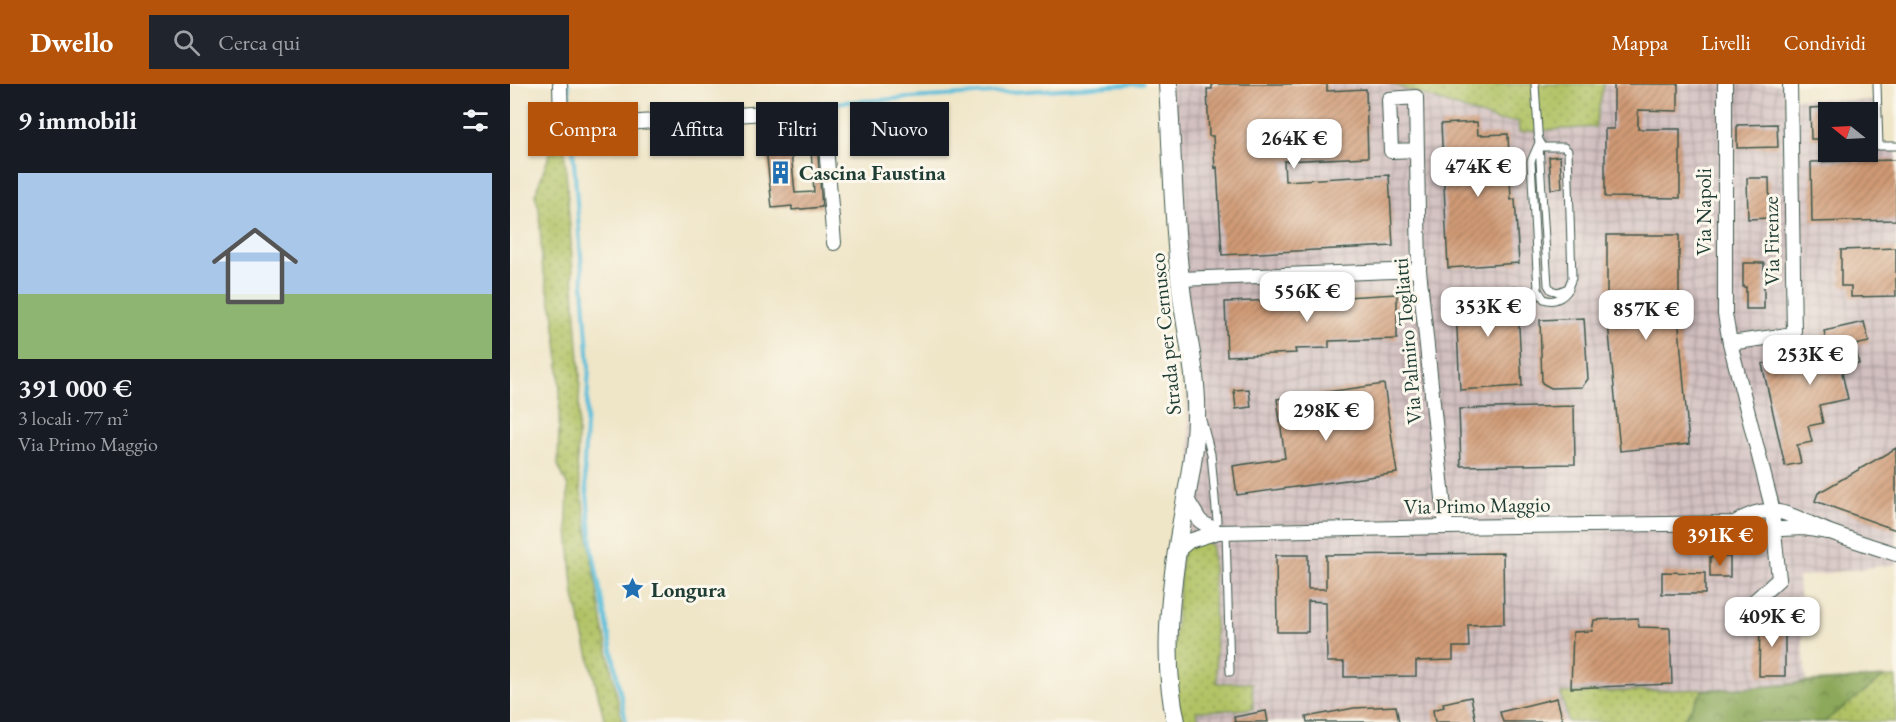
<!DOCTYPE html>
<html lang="it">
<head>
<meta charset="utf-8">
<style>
	body { margin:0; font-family:"EB Garamond",serif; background:#20242c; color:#f1f3f6; height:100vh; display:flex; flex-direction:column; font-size:22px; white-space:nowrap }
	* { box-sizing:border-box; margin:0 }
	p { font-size:20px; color:#9ea1a6 }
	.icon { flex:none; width:33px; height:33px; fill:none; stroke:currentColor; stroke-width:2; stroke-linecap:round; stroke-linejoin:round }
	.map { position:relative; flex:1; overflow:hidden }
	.side { display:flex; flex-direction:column; background:#171b24; width:510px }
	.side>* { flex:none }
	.top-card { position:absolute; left:18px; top:18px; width:570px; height:54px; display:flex; gap:12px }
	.needle { width:39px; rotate:288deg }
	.buttons { position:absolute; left:1308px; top:18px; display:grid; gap:12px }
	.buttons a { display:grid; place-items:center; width:60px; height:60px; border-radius:0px; background:#171b24; box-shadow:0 2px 4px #0004; font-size:30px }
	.price { position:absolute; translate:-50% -51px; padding:0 14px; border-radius:12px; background:#fff; color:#222; font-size:20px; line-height:39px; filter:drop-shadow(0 2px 3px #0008) }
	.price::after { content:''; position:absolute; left:50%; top:36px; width:18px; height:14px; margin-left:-9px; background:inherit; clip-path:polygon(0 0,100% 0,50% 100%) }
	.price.selected { background:#b45309; color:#fff }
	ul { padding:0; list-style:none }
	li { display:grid; align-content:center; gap:12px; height:318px; padding:0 18px }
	li span { display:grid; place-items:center; height:186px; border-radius:0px; color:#555 }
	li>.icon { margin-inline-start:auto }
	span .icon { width:108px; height:108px; fill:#fffc; stroke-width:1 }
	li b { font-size:26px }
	h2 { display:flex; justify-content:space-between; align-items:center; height:72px; padding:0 18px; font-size:26px }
	.pill { padding:0 21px; border-radius:0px; background:#171b24; box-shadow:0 2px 4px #0004; font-size:21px; line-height:54px }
	.pill.selected { background:#b45309; color:#fff }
	header { display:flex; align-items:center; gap:36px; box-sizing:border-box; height:84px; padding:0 30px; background:#b45309; color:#fff }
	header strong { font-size:28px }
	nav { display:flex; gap:33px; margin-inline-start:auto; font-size:21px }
	.search { width:420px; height:54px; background:#20242c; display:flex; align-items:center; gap:15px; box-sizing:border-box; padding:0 21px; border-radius:0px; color:#9ea1a6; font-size:22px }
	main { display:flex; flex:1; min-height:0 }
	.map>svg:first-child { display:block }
	.industrial { fill:url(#industrial-grid); fill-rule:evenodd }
	.grass { fill:url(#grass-dots); stroke:#68804c; stroke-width:1.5 }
	.forest { fill:url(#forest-crowns); stroke:#567247; stroke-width:1.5 }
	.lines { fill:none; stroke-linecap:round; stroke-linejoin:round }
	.stream { stroke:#5cbeda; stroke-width:4 }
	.building { fill:url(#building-hatch); fill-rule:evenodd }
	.service-casing { stroke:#3e564a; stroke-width:9 }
	.minor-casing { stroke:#3e564a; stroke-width:16 }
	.tertiary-casing { stroke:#3e564a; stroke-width:20 }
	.service { stroke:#fff; stroke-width:7 }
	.minor { stroke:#fff; stroke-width:14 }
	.tertiary { stroke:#fff; stroke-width:18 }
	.labels { text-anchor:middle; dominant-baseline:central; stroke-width:6; stroke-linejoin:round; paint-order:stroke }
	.poi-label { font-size:21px; font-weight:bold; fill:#1f3d34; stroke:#fbf7ec; text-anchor:start }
	.street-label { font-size:21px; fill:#1f3d34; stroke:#fbf7ec }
</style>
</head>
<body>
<header>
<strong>Dwello</strong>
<div class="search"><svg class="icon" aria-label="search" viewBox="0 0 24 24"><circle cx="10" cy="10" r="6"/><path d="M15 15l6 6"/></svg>Cerca qui</div>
<nav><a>Mappa</a><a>Livelli</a><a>Condividi</a></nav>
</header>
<main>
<section class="side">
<h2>9 immobili<svg class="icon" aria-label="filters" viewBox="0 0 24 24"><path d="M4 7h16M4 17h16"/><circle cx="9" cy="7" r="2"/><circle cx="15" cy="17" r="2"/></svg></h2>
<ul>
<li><span style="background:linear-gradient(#a9c7e8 65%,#8fb573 0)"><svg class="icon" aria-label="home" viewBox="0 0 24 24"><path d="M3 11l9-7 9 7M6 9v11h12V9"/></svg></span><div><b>391 000 €</b><p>3 locali · 77 m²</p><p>Via Primo Maggio</p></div></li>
</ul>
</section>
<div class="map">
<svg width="1386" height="638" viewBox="0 0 1386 638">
	<defs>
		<pattern id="industrial-grid" width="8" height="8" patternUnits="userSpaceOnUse" patternTransform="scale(1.5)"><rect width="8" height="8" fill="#d2bfc0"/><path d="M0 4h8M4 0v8" fill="none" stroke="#aa9c9d"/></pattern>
		<pattern id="grass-dots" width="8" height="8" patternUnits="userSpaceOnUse" patternTransform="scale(1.5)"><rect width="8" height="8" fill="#b1c265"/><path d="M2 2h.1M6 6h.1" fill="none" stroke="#8f9f54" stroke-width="1.8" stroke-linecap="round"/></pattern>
		<pattern id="forest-crowns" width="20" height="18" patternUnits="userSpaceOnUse" patternTransform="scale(1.5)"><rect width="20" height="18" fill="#8ca85a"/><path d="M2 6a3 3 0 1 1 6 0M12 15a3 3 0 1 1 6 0" fill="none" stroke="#728a4b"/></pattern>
		<pattern id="building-hatch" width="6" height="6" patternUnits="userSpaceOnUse" patternTransform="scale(1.5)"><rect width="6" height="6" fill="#d09a75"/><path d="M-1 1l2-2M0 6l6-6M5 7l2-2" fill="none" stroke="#a87f61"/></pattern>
	</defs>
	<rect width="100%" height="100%" fill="#fbf7ec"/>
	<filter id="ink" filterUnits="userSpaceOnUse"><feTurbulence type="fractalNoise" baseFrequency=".0167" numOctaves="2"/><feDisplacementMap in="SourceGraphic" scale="12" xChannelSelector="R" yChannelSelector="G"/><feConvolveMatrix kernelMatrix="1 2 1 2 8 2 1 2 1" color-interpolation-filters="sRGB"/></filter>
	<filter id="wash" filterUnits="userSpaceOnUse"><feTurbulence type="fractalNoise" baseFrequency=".008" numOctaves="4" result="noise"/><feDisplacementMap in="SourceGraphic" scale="24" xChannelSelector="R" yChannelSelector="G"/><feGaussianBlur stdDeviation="1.35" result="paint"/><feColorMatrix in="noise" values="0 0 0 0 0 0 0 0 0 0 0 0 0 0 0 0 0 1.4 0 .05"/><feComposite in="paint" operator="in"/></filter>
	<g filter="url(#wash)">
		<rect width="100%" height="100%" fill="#efe5c7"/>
		<!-- industrial -->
		<path class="industrial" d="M657,0h223l108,37h20l1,11 75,-5 10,-43h179l1,14 90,3 2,48 20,-1v416l-98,13 8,105 -52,6 -193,5 7,29h-390l14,-252zM1318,28h40v40h-40z"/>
		<!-- grass -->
		<path class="grass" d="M881,0h213l-9,43 -76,5 -1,-11h-20z
			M47,44h6l17,247 -3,91 26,160 19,96h-17l-31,-126 -7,-77 1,-32 -10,-22 2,-72 -2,-42 -5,-39 -11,-47 -3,-57 -4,-13 20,-56z
			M690,454l12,8 5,137h35l1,26 -57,2 3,11h-22l-7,-31 13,-147z
			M1386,593v45h-328l-7,-29 193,-5 52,-6z"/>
		<!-- forest -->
		<path class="forest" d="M1374,593l-60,45h-142l21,-32c61,-2 121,-9 181,-13z"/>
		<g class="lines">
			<!-- stream -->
			<path class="stream" d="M58,0l3,36 32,-2
				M301,20l331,-20
				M62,50l17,232 -5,99 9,88 33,169"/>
		</g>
		<g id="blocks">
			<!-- building -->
			<path class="building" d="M702,0h115v7l39,-2 2,68 -84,4 1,20 104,-6 4,71 -171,9 -5,-88 -2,1 -2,-32h-4l-2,-47h5z
				M1104,0h64v27l-40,-1v19h42v69l-75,-1v-68h9z
				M1318,23v32h-17l-1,-31z
				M967,38l1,13 30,-1 3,66 4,-1 4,64 -71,5 -7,-144z
				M1267,40l1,23 -41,1v-23z
				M306,48l6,75 -30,3v-4l-20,2 -7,-71zM301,66l3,42 -19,1 -4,-41z
				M1050,72l2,32 -11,1 -2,-32z
				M1386,76v60l-84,2 -1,-60z
				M1237,94h22l1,40 -22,1z
				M1097,151h72v92l10,117 -69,7 -13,-139z
				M1386,164v48l-45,1v-11h-10v-36z
				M1233,179h21v46h-18v-22h-3z
				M1007,203l5,99 -62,4 -5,-100z
				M887,210v45l-68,2v7l-34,1 1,4 -69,3 -2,-54 103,-4z
				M1074,234l4,61 -6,8 -31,1 -9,-5 -2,-63z
				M1354,238l5,20 -14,3 4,19 -11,2 2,5 -8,2 6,26 -29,6 4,18 -15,3 4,16 -15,3 4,18 -16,3 -23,-102 66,-15 -4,-18z
				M874,300l13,89 -160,22 -4,-29 52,-8 -8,-59z
				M739,305l2,18 -15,2 -2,-19z
				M1064,322l1,58 -114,2 -2,-57z
				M1386,364v82l-81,-29 3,-8z
				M993,469l1,71 -36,1 1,22h-16v13l-37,1v15l-72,1v-15h-17l-1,-60 -18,-1v31h-31l-1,-77h32v34h18v-34z
				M1200,473h20v20h-20z
				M1152,488l43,1v21h-43z
				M1128,534l1,9 31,1 2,56 -101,4 2,-56 19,-1 2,-11z
				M1250,536h25v56h-26z
				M961,613l5,25h-41l-2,-12 11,-3 -1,-4z
				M1047,614l6,24h-60l-3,-10z
				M886,622l3,16h-92l-1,-5 48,-9z
				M756,627l2,11h-33l-1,-5z"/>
		</g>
	</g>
	<g filter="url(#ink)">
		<use href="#blocks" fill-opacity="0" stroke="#3e564a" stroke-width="1.5"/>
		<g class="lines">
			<defs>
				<path id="service" d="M1025,0l13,201 3,5 7,2 10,-4 4,-10 -4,-127 -4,-4h-21l-5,-9
					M1367,0l2,62h17
					M1028,61l-7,16 7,129 6,9c10,4 19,-1 25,-10
					M692,336l9,34 6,67
					M716,448l4,140"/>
				<path id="minor" d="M50,0l1,37 3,4 7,2 236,-17 11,1 6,11 10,121
					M1215,0v230l5,29 41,160 8,76 -40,36
					M907,66l-26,1 -2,-52 27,-2 3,173 27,257
					M670,195l239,-9
					M1220,259l64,-9 -4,-250
					M676,414l14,23 18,11
					M1225,439c37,-26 60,-4 95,9 22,8 44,15 66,22
					M667,467l12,-10 29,-9 228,-5 289,-4 22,7 47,-2 24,4"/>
				<path id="tertiary" d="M658,0c4,65 5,131 12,195 4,47 18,93 16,140 -1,37 -9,72 -15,108 -11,63 -19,133 -5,195"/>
			</defs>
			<!-- service casing -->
			<use href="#service" class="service-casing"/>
			<!-- minor casing -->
			<use href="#minor" class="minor-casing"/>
			<!-- tertiary casing -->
			<use href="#tertiary" class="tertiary-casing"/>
			<!-- service -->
			<use href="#service" class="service"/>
			<!-- minor -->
			<use href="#minor" class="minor"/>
			<!-- tertiary -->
			<use href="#tertiary" class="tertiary"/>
		</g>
	</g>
	<!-- icons -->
	<defs>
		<symbol id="building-bare" viewBox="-9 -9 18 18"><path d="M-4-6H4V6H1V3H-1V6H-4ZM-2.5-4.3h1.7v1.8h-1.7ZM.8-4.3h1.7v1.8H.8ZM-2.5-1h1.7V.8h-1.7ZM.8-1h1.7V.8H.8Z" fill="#1f6fb2" stroke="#fbf7ec" stroke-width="2.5" paint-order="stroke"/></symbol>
		<symbol id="sight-bare" viewBox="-9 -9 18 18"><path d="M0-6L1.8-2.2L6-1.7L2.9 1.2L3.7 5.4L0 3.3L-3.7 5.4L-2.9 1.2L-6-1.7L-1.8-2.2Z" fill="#1f6fb2" stroke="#fbf7ec" stroke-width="2.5" paint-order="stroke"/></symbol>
	</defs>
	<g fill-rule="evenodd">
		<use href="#building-bare" x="254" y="72" width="33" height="33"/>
		<use href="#sight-bare" x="106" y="488" width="33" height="33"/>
	</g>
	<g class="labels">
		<!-- poi labels -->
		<g class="poi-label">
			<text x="289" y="88">Cascina Faustina</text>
			<text x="141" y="505">Longura</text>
		</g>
		<!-- street labels -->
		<g class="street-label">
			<text transform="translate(1193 128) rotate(-90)">Via Napoli</text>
			<text transform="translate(1261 157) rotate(-91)">Via Firenze</text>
			<text transform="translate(655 250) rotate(-96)">Strada per Cernusco</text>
			<text transform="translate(897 257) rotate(-95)">Via Palmiro Togliatti</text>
			<text transform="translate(967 421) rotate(-1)">Via Primo Maggio</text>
		</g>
	</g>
</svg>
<div class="buttons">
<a><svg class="needle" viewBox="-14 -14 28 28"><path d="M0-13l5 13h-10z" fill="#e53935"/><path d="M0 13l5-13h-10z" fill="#9ea1a6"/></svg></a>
</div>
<b class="price" style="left:784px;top:86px">264K €</b>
<b class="price" style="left:968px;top:114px">474K €</b>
<b class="price" style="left:797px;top:239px">556K €</b>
<b class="price" style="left:978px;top:254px">353K €</b>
<b class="price" style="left:1136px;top:257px">857K €</b>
<b class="price" style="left:1300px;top:302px">253K €</b>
<b class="price" style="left:816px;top:358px">298K €</b>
<b class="price selected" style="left:1210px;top:483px">391K €</b>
<b class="price" style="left:1262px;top:564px">409K €</b>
<div class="top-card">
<a class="pill selected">Compra</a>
<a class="pill">Affitta</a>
<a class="pill">Filtri</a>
<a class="pill">Nuovo</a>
</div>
</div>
</main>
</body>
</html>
